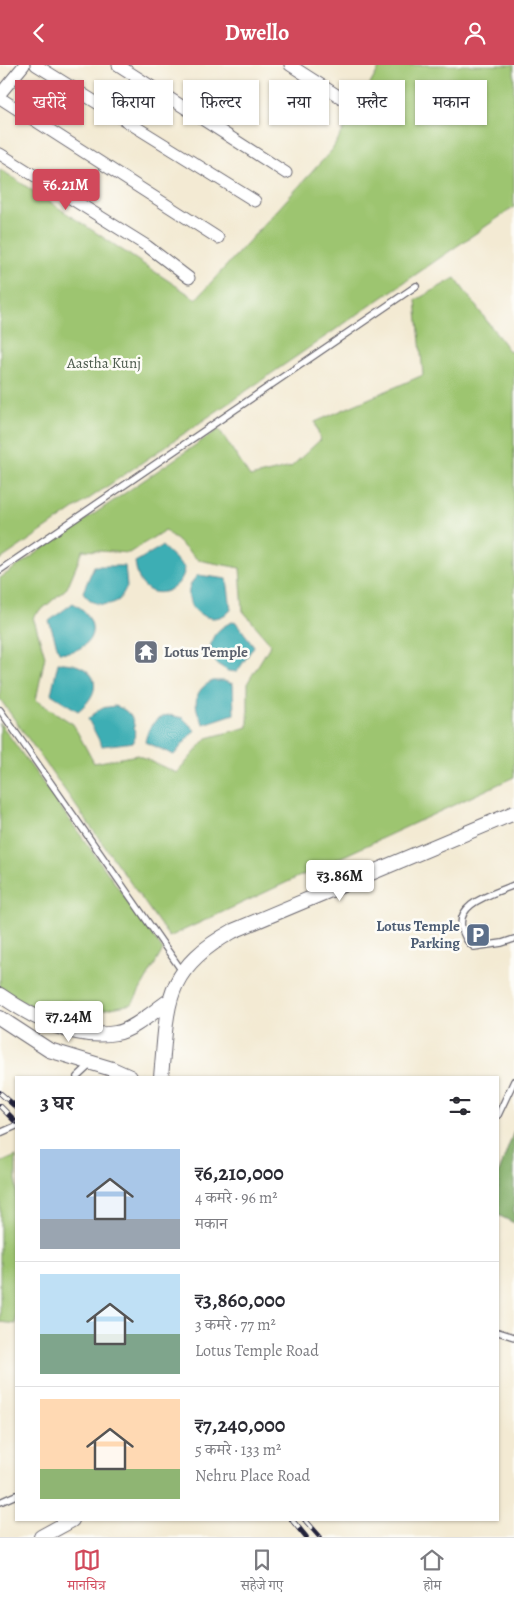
<!DOCTYPE html>
<html lang="hi">
<head>
<meta charset="utf-8">
<style>
	body { margin:0; font-family:Alegreya,"Noto Serif Devanagari",serif; background:#f7f7f7; color:#2b2b33; height:100vh; display:flex; flex-direction:column; font-size:19px; white-space:nowrap }
	* { box-sizing:border-box; margin:0 }
	p { font-size:16px; color:#7c7c81 }
	.icon { flex:none; width:28px; height:28px; fill:none; stroke:currentColor; stroke-width:2; stroke-linecap:round; stroke-linejoin:round }
	.map { position:relative; flex:1; overflow:hidden }
	.panel { position:absolute; left:15px; top:1011px; width:484px; height:445px; display:flex; flex-direction:column; background:#fff; border-radius:0px; box-shadow:0 1px 4px #0004 }
	.panel>* { flex:none }
	.hud { position:absolute; left:15px; top:15px; width:485px; height:45px; display:flex; gap:10px }
	.price { position:absolute; translate:-50% -42px; padding:0 11px; border-radius:5px; background:#fff; color:#222; font-size:16px; line-height:32px; filter:drop-shadow(0 1px 2px #0008) }
	.price::after { content:''; position:absolute; left:50%; top:30px; width:15px; height:11px; margin-left:-8px; background:inherit; clip-path:polygon(0 0,100% 0,50% 100%) }
	.price.selected { background:#d1495b; color:#fff }
	ul { padding:0; list-style:none }
	li { display:flex; align-items:center; gap:15px; height:125px; padding:0 25px }
	li+li { border-top:1px solid #e1e1e2 }
	li span { display:grid; place-items:center; flex:none; width:140px; height:100px; border-radius:0px; color:#555 }
	li>.icon { margin-inline-start:auto }
	span .icon { width:60px; height:60px; fill:#fffc; stroke-width:1 }
	li b { font-size:21px }
	h2 { display:flex; justify-content:space-between; align-items:center; height:60px; padding:0 25px; font-size:21px }
	.tag { padding:0 18px; border-radius:0px; background:#fff; box-shadow:0 1px 4px #0004; font-size:18px; line-height:45px }
	.tag.selected { background:#d1495b; color:#fff }
	header { display:flex; justify-content:space-between; align-items:center; height:65px; padding:0 25px; background:#d1495b; color:#fff; font-size:22px; font-weight:700 }
	.dock { display:flex; justify-content:space-around; align-items:center; height:70px; border-top:1px solid #e1e1e2; background:#fff; font-size:14px; color:#7c7c81 }
	.dock a { display:grid; justify-items:center; gap:2px }
	.dock .selected { color:#d1495b }
	.map>svg:first-child { display:block }
	.green { fill:#9dc570; stroke:#607456; fill-rule:evenodd }
	.forest { fill:#7eaa62; stroke:#50664e }
	.water { fill:#3caeb4; stroke:#2f6878 }
	.lines { fill:none; stroke-linecap:round; stroke-linejoin:round }
	.service-casing { stroke:#6b6870; stroke-width:8 }
	.minor-casing { stroke:#6b6870; stroke-width:13 }
	.tertiary-casing { stroke:#6b6870; stroke-width:16 }
	.service { stroke:#fff; stroke-width:5.5 }
	.minor { stroke:#fff; stroke-width:11 }
	.tertiary { stroke:#fff; stroke-width:14 }
	.rail-casing { stroke:#22223b; stroke-width:5.5 }
	.rail { stroke:#fdfcf7; stroke-width:4; stroke-dasharray:11; stroke-linecap:butt }
	.labels { text-anchor:middle; dominant-baseline:central; stroke-width:5; stroke-linejoin:round; paint-order:stroke }
	.park-label { font-size:15px; fill:#4d5b4e; stroke:#fdfcf7 }
	.worship-label { font-size:15px; font-weight:bold; fill:#5b616d; stroke:#fdfcf7; text-anchor:start }
	.service-label { font-size:15px; font-weight:bold; fill:#4e5e75; stroke:#fdfcf7; text-anchor:end }
</style>
</head>
<body>
<header><svg class="icon" aria-label="back" viewBox="0 0 24 24"><path d="M15 5l-7 7 7 7"/></svg>Dwello<svg class="icon" aria-label="person" viewBox="0 0 24 24"><circle cx="12" cy="8" r="4"/><path d="M4 21q1-7 8-7t8 7"/></svg></header>
<div class="map">
<svg width="514" height="1472" viewBox="0 0 514 1472">
	<rect width="100%" height="100%" fill="#fdfcf7"/>
	<filter id="ink" filterUnits="userSpaceOnUse"><feTurbulence type="fractalNoise" baseFrequency=".02" numOctaves="2"/><feDisplacementMap in="SourceGraphic" scale="10" xChannelSelector="R" yChannelSelector="G"/><feConvolveMatrix kernelMatrix="1 2 1 2 8 2 1 2 1" color-interpolation-filters="sRGB"/></filter>
	<filter id="wash" filterUnits="userSpaceOnUse"><feTurbulence type="fractalNoise" baseFrequency=".0096" numOctaves="4" result="noise"/><feDisplacementMap in="SourceGraphic" scale="20" xChannelSelector="R" yChannelSelector="G"/><feGaussianBlur stdDeviation="1.12" result="paint"/><feColorMatrix in="noise" values="0 0 0 0 0 0 0 0 0 0 0 0 0 0 0 0 0 1.4 0 .05"/><feComposite in="paint" operator="in"/></filter>
	<g filter="url(#wash)">
		<rect width="100%" height="100%" fill="#f3ead3"/>
		<!-- green -->
		<path class="green" d="M381,0h133v142l-514,353v-391l196,130 136,-149z
			M455,213l55,74 4,-2v427l-345,160 -169,-238v-121l219,-149 31,48 41,-10 29,-27 -5,-18 108,-47 -7,-75zM165,465l33,30 42,8 3,43 28,33 -23,38v45l-41,11 -30,35 -40,-18 -43,8 -21,-39 -37,-24 9,-44 -12,-39 34,-29 16,-38 46,3z
			M0,658l163,227 -31,54 -72,14 -60,-26z
			M16,1091v168l-16,-2v-159z"/>
		<!-- forest -->
		<path class="forest" d="M514,1066v92l-16,-8v-40z"/>
		<!-- water -->
		<path class="water" d="M162,481l23,22c-3,23 -32,35 -45,13 -3,-6 -4,-13 -5,-19z
			M94,501h31l2,21 -8,13c-13,8 -28,5 -36,-8z
			M198,510l29,4 4,31c-25,24 -59,-12 -33,-35z
			M73,538c6,4 12,7 15,13 14,22 -9,39 -29,36l-10,-31z
			M235,556l19,25 -17,26 -9,-1 -11,-7c-14,-19 -3,-36 18,-43z
			M58,598c35,-1 51,24 20,48l-27,-17z
			M213,616h11l9,3 1,30 -30,10c-12,-16 -11,-35 9,-43z
			M115,641c19,5 21,19 19,36l-32,4 -14,-27 13,-11z
			M169,650l14,3 12,12 -21,25 -29,-13c3,-14 8,-24 24,-27z"/>
	</g>
	<g filter="url(#ink)">
		<g class="lines">
			<defs>
				<path id="service" d="M0,505l416,-284
					M0,645l182,261
					M514,820c-20,9 -62,18 -51,47 3,7 4,10 11,15l28,-4 12,-4
					M77,1012l15,-14
					M498,1050l16,-34
					M0,1068l16,-7
					M498,1267l16,5
					M0,1437l16,-7"/>
				<path id="minor" d="M36,0l219,136
					M118,0l168,108
					M290,0l53,34
					M0,29l24,-29
					M0,33l218,140
					M0,89l147,92 42,32"/>
				<path id="tertiary" d="M0,930c32,22 74,46 116,38 16,-2 39,-23 53,-32
					M0,953l49,32 63,19 18,8
					M161,1012c7,-72 1,-107 72,-146l281,-118
					M41,1472l31,-17"/>
			</defs>
			<!-- service casing -->
			<use href="#service" class="service-casing"/>
			<!-- minor casing -->
			<use href="#minor" class="minor-casing"/>
			<!-- tertiary casing -->
			<use href="#tertiary" class="tertiary-casing"/>
			<!-- service -->
			<use href="#service" class="service"/>
			<!-- minor -->
			<use href="#minor" class="minor"/>
			<!-- tertiary -->
			<use href="#tertiary" class="tertiary"/>
			<defs>
				<path id="rail" d="M0,1028l16,14
					M0,1041l16,16
					M292,1455l14,17
					M305,1455l15,17"/>
			</defs>
			<!-- rail casing -->
			<use href="#rail" class="rail-casing"/>
			<!-- rail -->
			<use href="#rail" class="rail"/>
		</g>
	</g>
	<!-- icons -->
	<defs>
		<symbol id="temple-square" viewBox="-11 -11 22 22"><rect x="-9" y="-9" width="18" height="18" rx="4" fill="#6b7280" stroke="#fdfcf7"/><path d="M0-6L5-2H3V0L6.5 2.5H4V6H1.5V3h-3V6H-4V2.5H-6.5L-3 0V-2H-5Z" fill="#fff"/></symbol>
		<symbol id="parking-square" viewBox="-11 -11 22 22"><rect x="-9" y="-9" width="18" height="18" rx="4" fill="#5c6f8a" stroke="#fdfcf7"/><path d="M-3.5-5.5H1a3.5 3.5 0 0 1 0 7H-1V5.5H-3.5ZM-1-3.4V-.6H.8a1.4 1.4 0 0 0 0-2.8Z" fill="#fff"/></symbol>
	</defs>
	<g fill-rule="evenodd">
		<use href="#temple-square" x="132" y="573" width="28" height="28"/>
		<use href="#parking-square" x="464" y="856" width="28" height="28"/>
	</g>
	<g class="labels">
		<!-- park labels -->
		<g class="park-label">
			<text x="104" y="298">Aastha Kunj</text>
		</g>
		<!-- worship labels -->
		<g class="worship-label">
			<text x="164" y="587">Lotus Temple</text>
		</g>
		<!-- service labels -->
		<g class="service-label">
			<text x="460" y="861">Lotus Temple<tspan x="460" dy="17">Parking</tspan></text>
		</g>
	</g>
</svg>
<b class="price selected" style="left:66px;top:146px">₹6.21M</b>
<b class="price" style="left:340px;top:837px">₹3.86M</b>
<b class="price" style="left:69px;top:978px">₹7.24M</b>
<div class="hud">
<a class="tag selected">खरीदें</a>
<a class="tag">किराया</a>
<a class="tag">फ़िल्टर</a>
<a class="tag">नया</a>
<a class="tag">फ़्लैट</a>
<a class="tag">मकान</a>
</div>
<section class="panel">
<h2>3 घर<svg class="icon" aria-label="filters" viewBox="0 0 24 24"><path d="M4 7h16M4 17h16"/><circle cx="9" cy="7" r="2"/><circle cx="15" cy="17" r="2"/></svg></h2>
<ul>
<li><span style="background:linear-gradient(#a9c7e8 70%,#9aa5b1 0)"><svg class="icon" aria-label="home" viewBox="0 0 24 24"><path d="M3 11l9-7 9 7M6 9v11h12V9"/></svg></span><div><b>₹6,210,000</b><p>4 कमरे · 96 m²</p><p>मकान</p></div></li>
<li><span style="background:linear-gradient(#bfe0f5 60%,#7fa58c 0)"><svg class="icon" aria-label="home" viewBox="0 0 24 24"><path d="M3 11l9-7 9 7M6 9v11h12V9"/></svg></span><div><b>₹3,860,000</b><p>3 कमरे · 77 m²</p><p>Lotus Temple Road</p></div></li>
<li><span style="background:linear-gradient(#ffd9b3 70%,#8fb573 0)"><svg class="icon" aria-label="home" viewBox="0 0 24 24"><path d="M3 11l9-7 9 7M6 9v11h12V9"/></svg></span><div><b>₹7,240,000</b><p>5 कमरे · 133 m²</p><p>Nehru Place Road</p></div></li>
</ul>
</section>
</div>
<nav class="dock">
<a class="selected"><svg class="icon" aria-label="map" viewBox="0 0 24 24"><path d="M3 6l6-2 6 2 6-2v14l-6 2-6-2-6 2zM9 4v14M15 6v14"/></svg>मानचित्र</a>
<a><svg class="icon" aria-label="saved" viewBox="0 0 24 24"><path d="M7 4h10v16l-5-4-5 4z"/></svg>सहेजे गए</a>
<a><svg class="icon" aria-label="home" viewBox="0 0 24 24"><path d="M3 11l9-7 9 7M6 9v11h12V9"/></svg>होम</a>
</nav>
</body>
</html>
